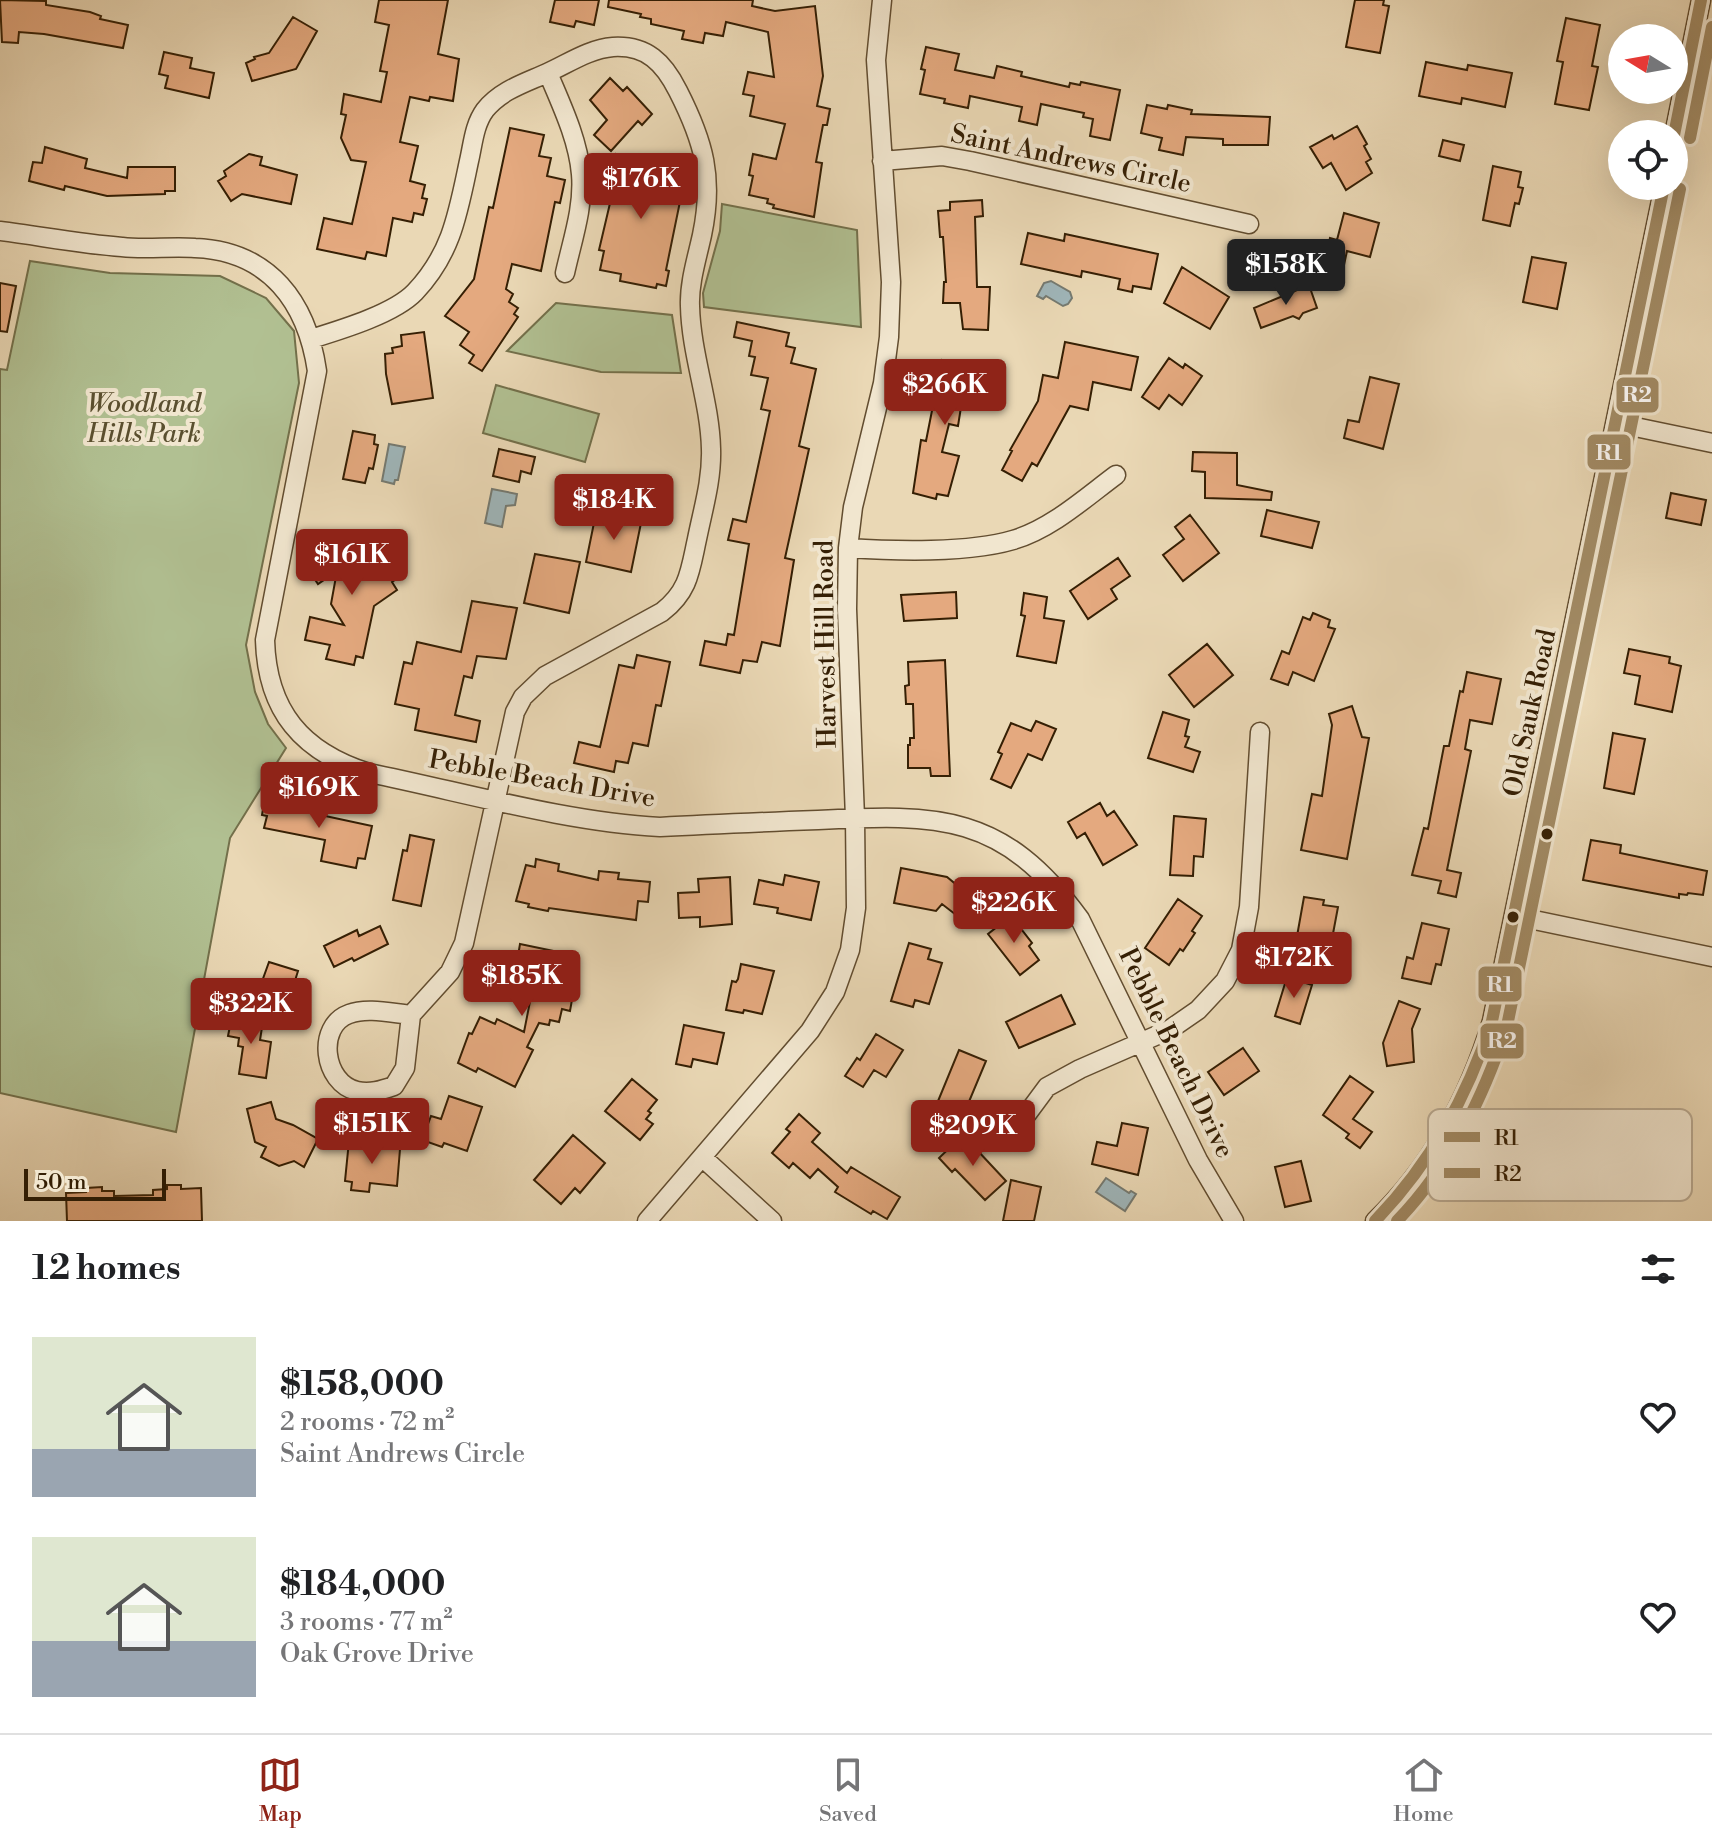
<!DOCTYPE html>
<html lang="en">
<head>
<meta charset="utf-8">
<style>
	body { margin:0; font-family:"Libre Bodoni",serif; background:#f2f2f2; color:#202124; height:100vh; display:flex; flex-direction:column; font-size:30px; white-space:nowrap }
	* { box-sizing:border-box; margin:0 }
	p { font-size:26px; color:#757577 }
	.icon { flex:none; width:44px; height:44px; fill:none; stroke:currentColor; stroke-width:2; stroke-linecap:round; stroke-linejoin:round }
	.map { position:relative; height:1221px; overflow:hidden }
	.sheet { display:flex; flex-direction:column; background:#fff; flex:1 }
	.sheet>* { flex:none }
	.needle { width:52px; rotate:281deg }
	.buttons { position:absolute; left:1608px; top:24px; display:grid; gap:16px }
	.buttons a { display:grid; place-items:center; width:80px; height:80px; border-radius:50%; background:#fff; box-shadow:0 8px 32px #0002; font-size:40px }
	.scale { position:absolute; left:24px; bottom:20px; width:142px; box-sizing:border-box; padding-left:8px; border:4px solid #351f04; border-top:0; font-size:22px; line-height:28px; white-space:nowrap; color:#351f04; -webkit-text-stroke:6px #f1e6cf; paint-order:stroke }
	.price { position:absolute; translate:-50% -68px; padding:0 18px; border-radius:8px; background:#8f2418; color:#fff; font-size:26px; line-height:52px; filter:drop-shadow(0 2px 4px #0008) }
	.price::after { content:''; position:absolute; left:50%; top:48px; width:24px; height:18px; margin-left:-12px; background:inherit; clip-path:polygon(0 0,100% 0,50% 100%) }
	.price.selected { background:#222; color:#fff }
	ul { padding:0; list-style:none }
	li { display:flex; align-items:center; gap:24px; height:200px; padding:0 32px }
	li span { display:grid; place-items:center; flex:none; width:224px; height:160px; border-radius:0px; color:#555 }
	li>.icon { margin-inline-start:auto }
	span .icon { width:96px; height:96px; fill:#fffc; stroke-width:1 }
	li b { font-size:34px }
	h2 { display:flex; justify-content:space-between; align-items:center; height:96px; padding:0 32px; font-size:34px }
	.menu { display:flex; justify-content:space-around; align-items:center; height:112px; border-top:2px solid #e0e0e0; background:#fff; font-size:22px; color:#757577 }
	.menu a { display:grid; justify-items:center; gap:4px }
	.menu .selected { color:#8f2418 }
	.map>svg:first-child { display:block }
	.green { fill:#b1c092; stroke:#73704b; stroke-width:2 }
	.water { fill:#9fb6ba; stroke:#757a71; stroke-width:2 }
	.building { fill:#e4a97f; stroke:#351f04; stroke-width:2 }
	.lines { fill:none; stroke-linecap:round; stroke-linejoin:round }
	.minor-casing { stroke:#624d30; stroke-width:21 }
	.minor { stroke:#f1e6cf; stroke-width:18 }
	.bus-1-casing { stroke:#f1e6cf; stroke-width:18 }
	.bus-2-casing { stroke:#f1e6cf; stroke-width:18 }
	.bus-1 { stroke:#a28b65; stroke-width:12 }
	.bus-2 { stroke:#a28b65; stroke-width:12 }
	.bus-dot { fill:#351f04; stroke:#f1e6cf; stroke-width:3 }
	.labels { text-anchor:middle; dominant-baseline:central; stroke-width:8; stroke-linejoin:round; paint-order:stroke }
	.street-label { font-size:26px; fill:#351f04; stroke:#f1e6cf }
	.park-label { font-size:26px; font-style:italic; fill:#5a4f2f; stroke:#f1e6cf }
	.key { fill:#f1e6cf; stroke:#b9aa92; stroke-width:2 }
	.key-label { font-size:22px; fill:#351f04 }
	.line-badge { stroke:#f1e6cf; stroke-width:3 }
	.badge-label { font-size:22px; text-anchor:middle; font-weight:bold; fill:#fff }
</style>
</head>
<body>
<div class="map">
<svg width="1712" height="1221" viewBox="0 0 1712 1221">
	<rect width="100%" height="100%" fill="#ead8b5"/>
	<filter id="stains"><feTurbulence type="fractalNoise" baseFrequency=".0025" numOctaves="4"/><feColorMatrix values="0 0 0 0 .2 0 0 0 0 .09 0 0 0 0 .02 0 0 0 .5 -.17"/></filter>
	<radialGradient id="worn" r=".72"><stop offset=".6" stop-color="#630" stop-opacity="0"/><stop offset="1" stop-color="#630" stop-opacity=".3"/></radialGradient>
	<!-- green -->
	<path class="green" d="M722,204l135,26 4,97 -157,-20 -1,-14 17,-62z
		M30,261l80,12 110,3 46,22 28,33 5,52 -53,262 9,47 13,32 18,24 -56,90 -54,294 -176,-39v-724l7,1z
		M556,303l116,12 9,58 -80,-1 -94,-21z
		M496,385l103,29 -14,48 -102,-29z"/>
	<!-- water -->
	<path class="water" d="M1051,281l19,11 2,6 -4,6 -5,2 -17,-10 -3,3 -6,-3 7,-13z
		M389,444l16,3 -7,33h-3l-1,4 -12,-3z
		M492,489l25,5 -2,11 -9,1 -4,21 -17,-4z
		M1106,1178l23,15 2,-2 5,3 -11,17 -29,-19z"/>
	<!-- building -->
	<path class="building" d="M0,0l46,1v4l44,7 11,4 -1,3 28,6 -5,23 -79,-14 -25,-2 -1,11 -16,-1z
		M379,0h69l-10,54 21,5 -6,42 -23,-4 -1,4 -19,-4 -10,45 18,4 -8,35 15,4 -3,13 5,1 -4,16 -9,-2 -2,9 -19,-4 -7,38 -19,-4 -2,7 -48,-10 7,-31 28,6 14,-62 -15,-2 -10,-22 5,-23 -5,-1 3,-20 37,8 6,-30 -7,-1 9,-46 -14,-3z
		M555,0h44l-5,25 -18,-4 -2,6 -24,-5z
		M609,0h144l-1,6 23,5 40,-5 8,70 -6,30 13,3 -3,16h-4l-7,37 6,1 -8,54 -41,-9 1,-3 -7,-2 1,-4 -19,-4 4,-19 -4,-1 4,-21 23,5 9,-35 -35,-8 4,-20 -11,-2 5,-22 26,5 -6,-45 -42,-10 -3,14 -18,-3 -2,10 -21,-4 2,-8 -33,-7v-5l-11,-2 1,-3 -33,-7z
		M1355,0h29l-1,5 6,1 -9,47 -34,-6z
		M293,17l24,14 -21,38 -44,12 -6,-18 9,-4 -1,-2 15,-4z
		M1566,18l34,7 -8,41 6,1 -9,43 -34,-6 8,-42 -6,-1z
		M926,47l33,7 -4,16 39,8 3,-12 25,6 -1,4 48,11 1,-4 10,2 1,-3 39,8 -10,50 -20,-4 3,-17 -10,-2 1,-4 -43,-9 -4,21 -18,-4 3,-14 -52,-11 -2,12 -24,-5 1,-4 -25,-5 5,-24 -4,-1z
		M164,52l28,6 -2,10 24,5 -5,25 -44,-10 3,-12 -9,-2z
		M1426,62l41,8 1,-5 44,8 -7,34 -43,-9 -1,6 -42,-8z
		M610,78l13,13 4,-4 25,27 -10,11 -4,-4 -27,30 -17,-16 13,-15 -17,-20z
		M1147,105l20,4 1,-4 24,5 -1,4 79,3 -2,28h-45v-6l-37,-2 -3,18 -24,-5 3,-12 -21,-5z
		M1357,126l10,18 -3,2 7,13 -5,3 6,11 -26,17 -15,-27 -8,5 -13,-21 22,-12 2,4z
		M510,128l34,7 -5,21 12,2 -4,18 18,4 -5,23 -5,-1 -14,69 -29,-7 -6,25 7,5 -4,8 9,6 -4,6 4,3 -36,54 -13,-8 5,-8 -14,-10 9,-13 -24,-16 29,-37 15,-72 4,1z
		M1443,140l21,5 -4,16 -21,-5z
		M45,147l42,12 -2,9 42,10 1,-11h47v24h-10v3l-58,2 -42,-10 -1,4 -35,-9 4,-19 9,1z
		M249,154l13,3 -2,8 37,10 -6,29 -49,-10 -11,7 -13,-20 8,-5 -2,-5z
		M616,154l62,12 -3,14 9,2 -18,88 3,1 -3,15 -9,-2 -1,4 -36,-7 1,-7 -21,-4 4,-19 -5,-1 16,-68 -4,-1z
		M1493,166l28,6 -3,15 5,1 -4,16 -4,-1 -5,23 -27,-6z
		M982,200l1,16 -8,1 2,70h13l-2,43 -25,-1 -3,-26h-17l1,-21h2l-3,-45h-3l-2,-26 12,-1v-8z
		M1344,213l35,10 -9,34 -23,-6 -3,14 -19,-5 5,-22 7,2z
		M1028,233l36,8 1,-7 93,20 -7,35 -18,-3 -1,6 -14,-3 2,-10 -38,-8 -1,6 -60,-13z
		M1532,257l34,6 -9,46 -34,-7z
		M1182,267l47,30 -19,32 -46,-26z
		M0,283l16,3 -9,46 -7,-1z
		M1309,285l8,23 -14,5 -4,6 -6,-3 -32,12 -7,-20z
		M737,322l52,11 -3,13 9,2 -4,15 25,6 -17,77 10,3 -24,109 9,2 -14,86 -18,-4 -5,20 -14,-2 -3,13 -40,-8 5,-24 21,4 2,-11 6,1 15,-91 -21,-4 5,-21 13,3 24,-111 -9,-2 7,-31 -17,-3 4,-18 -6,-1 3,-15 -18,-4z
		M424,332l9,66 -41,6 -6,-30 -1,-20 8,-1 -1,-5 10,-2 -1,-11z
		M1065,342l73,15 -7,33 -38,-8 -5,28 -18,-4 -33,60 -5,-3 -10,18 -20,-11 10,-19 -2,-1 28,-49 5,-26 15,3z
		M1169,358l14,10 2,-4 17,12 -20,29 -13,-10 -10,14 -17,-12z
		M942,360l47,9 -4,20 -16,-3 -4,22 -4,-1 -3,19 -9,-2 -7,28 17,4 -11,40 -11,-2 -1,5 -23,-6 8,-53 5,1z
		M1370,377l29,7 -16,65 -39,-11 4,-18 11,2z
		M353,431l22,4 -1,9 4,1 -5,24 -4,-1 -4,15 -22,-4z
		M499,449l36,8 -4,17 -10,-3 -2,11 -26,-6z
		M1193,452l44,1v32l35,7 -1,8 -66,-2v-26l-13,-1z
		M1671,493l35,7 -5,25 -35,-7z
		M1267,510l52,12 -7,26 -51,-12z
		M596,513l45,10 -10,49 -45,-10z
		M1190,515l29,38 -36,28 -20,-26 21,-16 -9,-12z
		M352,536l15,22 22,-14 13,19 -8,5 5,9 -7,5 5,8 -23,16 -11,52 -7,-2 -2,9 -28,-6 4,-14 -25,-5 5,-23 34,8 -13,-21 6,-33 -19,13 -8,-12 4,-3 -4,-6z
		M535,554l45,8 -11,51 -45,-10z
		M1118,558l12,18 -19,13 6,10 -29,20 -18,-28z
		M956,592l1,26 -53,3 -3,-26z
		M1024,593l23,4 -3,21 20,3 -8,42 -39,-7 8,-40 -4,-1z
		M472,601l45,7 -11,51 -29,-3 -5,22 -8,-2 -9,39 25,6 -4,21 -61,-12 4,-21 -24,-5 9,-42 8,2 5,-22 44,10z
		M1313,613l17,7 -2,7 7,2 -21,52 -21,-9 -5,13 -17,-6 11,-28 7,3 14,-37 7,3z
		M1207,644l26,31 -39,32 -25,-32z
		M1629,649l41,8 -1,6 12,3 -9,46 -37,-8 5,-28 -16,-3z
		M637,655l33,7 -9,44 -5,-1 -8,41 -15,-3 -5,20 -12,-2 -2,11 -40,-9 5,-21 21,5 19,-82 15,3z
		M945,660l5,116h-19l-1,-8h-22v-23h2v-7h4l-1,-34h-7l-1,-18 4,-1 -1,-23z
		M1467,672l34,7 -9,45 -22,-4 -5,29 6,2 -24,119 14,3 -5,24 -18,-4 3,-12 -29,-6 12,-47 4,1 16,-83h5l11,-55 3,1z
		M1352,706l10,31 7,1 -22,121 -46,-9 11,-56 10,2 10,-71 -3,-11z
		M1163,712l26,8 -4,16 4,1 -4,10 15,5 -7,20 -45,-14z
		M1036,721l20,8 -14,31 -14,-6 -17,34 -20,-9 11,-25 -4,-2 13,-29 20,8z
		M1613,733l32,6 -11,55 -30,-6z
		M266,792l26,5 -1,6 16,3v3l10,2 -1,3 56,12 -7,33 -7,-1 -2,10 -35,-7 4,-21 -61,-12 3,-12 -5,-1z
		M1100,803l7,13 7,-5 23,34 -34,20 -18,-32 -8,5 -9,-16z
		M1174,816l32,3 -3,38 -9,-1 -1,20 -23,-1z
		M410,835l24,5 -13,66 -28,-6 10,-50 4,1z
		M1591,840l30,5 -1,8 87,18 -4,24 -15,-2 -1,2 -8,-1v4l-96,-18z
		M536,859l23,5 -1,7 40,9 1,-9 20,2 -1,6 32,3 -2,20 -10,-1 -2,19 -87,-12 -1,3 -20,-4 1,-3 -13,-3 10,-36 9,2z
		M901,868l46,9 29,24 -16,17 -18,-14 -6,7 -42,-8z
		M785,875l34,7 -8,38 -34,-7 1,-5 -24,-4 5,-24 24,5z
		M730,877l2,47 -32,3v-10l-21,1 -1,-25 21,-1 -1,-13z
		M1304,897l20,3 -1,5 15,2 -6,32 -9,-2 -4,21 -25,-5z
		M1178,899l24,17 -10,15 3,2 -12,18 -3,-2 -11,16 -24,-17z
		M1011,916l21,27 -3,3 10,14 -19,15 -32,-41z
		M1422,923l27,6 -8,36 -5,-1 -5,20 -29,-6 5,-21 6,2z
		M380,926l8,18 -34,17 -2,-3 -18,9 -10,-21 33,-16 2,6z
		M909,943l22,6 -3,10 14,4 -13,41 -14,-4 -2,7 -22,-6z
		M520,944l53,11 -5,20 8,2 -6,34 -8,-2 -3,13 -9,-2 -1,5 -10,-2 -12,24 6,3 -18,37 -37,-19 -2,4 -18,-9 11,-30 3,1 8,-17 15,7 2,-5 27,13 12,-61 -20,-3z
		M269,962l29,9 -13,42 -16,-6 5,-16 -14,-4z
		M741,964l33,7 -12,43 -18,-4 -1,3 -17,-3 6,-29 4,1 2,-3z
		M1287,977l25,8 -12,39 -25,-8z
		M1061,995l14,29 -56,24 -13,-26z
		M1399,1001l21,8 -8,20 2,33 -27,4 -4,-23z
		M232,1016l31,5 -3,19 11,2 -5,36 -27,-4 4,-27 -5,-1 1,-8 -11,-2z
		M684,1025l40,8 -7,31 -24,-5 -2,8 -15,-3z
		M876,1034l27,16 -17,27 -12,-7 -11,17 -18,-11 12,-18 3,2z
		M1243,1048l16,23 -35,24 -16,-23z
		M959,1050l27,11 -23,55 -27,-10z
		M1350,1076l23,16 -20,27 19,13 -12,16 -14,-10 3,-4 -26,-19z
		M632,1079l25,21 -9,11 3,2 -5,6 7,5 -13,16 -35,-29z
		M449,1096l33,11 -15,44 -23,-8 -2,4 -20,-7 9,-24 10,3z
		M271,1102l5,17 17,6 25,14 -14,28 -10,-6 -15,5 -18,-9 5,-10 -11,-5 -8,-33z
		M799,1114l21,19 -8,9 35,31 4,-6 49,30 -13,22 -14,-8 -2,3 -36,-22 3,-5 -20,-18 -8,9 -17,-15 -4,5 -17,-15 18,-21 -4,-3z
		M1122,1123l26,5 -10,47 -46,-11 5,-22 20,4z
		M573,1135l32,28 -25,30 -5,-5 -14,16 -27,-24z
		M963,1135l43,46 -21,19 -30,-31 -3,3 -13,-14z
		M349,1141l51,8 -3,37 -27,-3 -1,9 -18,-2 1,-8 -7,-1z
		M1301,1161l10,40 -26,6 -10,-40z
		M1011,1180l30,7 -7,34h-31z
		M167,1185h14v4l20,-1 1,33h-135l-1,-28 20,-1v-4l16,-1v4h12v5l39,-1v-5l14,-1z"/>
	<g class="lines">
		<defs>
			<path id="minor" d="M548,73c13,31 30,66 33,101 3,33 -9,67 -16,99
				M1674,135l27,-135
				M882,161l60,-5 28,5 279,63
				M0,231c40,5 81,13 122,16 24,3 49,-1 73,1 75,3 112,55 122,123l-52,269c2,71 37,112 104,133 94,19 196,49 291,54 53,-3 105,-5 158,-7 121,-6 185,-7 262,99l118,241 36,61
				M311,339c29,-9 83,-25 104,-47 37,-39 43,-79 54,-131 4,-17 5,-36 16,-51 16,-20 40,-27 62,-37 22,-10 42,-24 66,-26 34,-2 51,16 65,44 26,51 36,87 24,144 -5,23 -13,48 -12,71 1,48 20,96 21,143 1,31 -8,60 -14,90 -7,32 -8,52 -35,73l-117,64 -22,21 -8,15 -51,231 -14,29 -39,43 -6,53 -11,18c-12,4 -24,8 -37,5 -34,-8 -41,-65 -8,-77 18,-7 42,-1 62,1
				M1616,423l96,20
				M848,548c46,3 121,5 165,-8 38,-11 72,-42 103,-65
				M1515,916l197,41
				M1027,1114l20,-27 33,-18 89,-39 29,-20 27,-29 16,-31 8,-43 11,-175
				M702,1157l70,64
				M647,1221l163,-190 25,-39 15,-42 6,-42 -1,-90 -8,-209 1,-61 5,-41 30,-124 6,-46 2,-55 -15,-222 6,-60
				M1375,1221c57,-55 94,-124 117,-200l172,-835"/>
		</defs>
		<!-- minor casing -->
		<use href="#minor" class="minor-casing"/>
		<!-- minor -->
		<use href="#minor" class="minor"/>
		<defs>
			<path id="bus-1" d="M1674,135l27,-135
				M1375,1221c56,-58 92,-124 117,-200l172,-835"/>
			<path id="bus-2" d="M1690,138l22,-111
				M1397,1221c53,-55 86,-123 110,-195l173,-837"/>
		</defs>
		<!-- bus-1 casing -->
		<use href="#bus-1" class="bus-1-casing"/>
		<!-- bus-2 casing -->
		<use href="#bus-2" class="bus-2-casing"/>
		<!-- bus-1 -->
		<use href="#bus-1" class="bus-1"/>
		<!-- bus-2 -->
		<use href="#bus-2" class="bus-2"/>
	</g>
	<!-- markers -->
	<g class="bus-dot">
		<circle cx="1547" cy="834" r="7"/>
		<circle cx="1513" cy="917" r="7"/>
	</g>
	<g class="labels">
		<!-- street labels -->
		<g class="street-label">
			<text transform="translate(1071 159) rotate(12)">Saint Andrews Circle</text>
			<text transform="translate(826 644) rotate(-91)">Harvest Hill Road</text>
			<text transform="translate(1530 713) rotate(-78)">Old Sauk Road</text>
			<text transform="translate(542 779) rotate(10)">Pebble Beach Drive</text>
			<text transform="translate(1176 1053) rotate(64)">Pebble Beach Drive</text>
		</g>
		<!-- park labels -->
		<g class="park-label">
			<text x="144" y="404">Woodland<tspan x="144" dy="30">Hills Park</tspan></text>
		</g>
	</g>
	<!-- legend -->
	<rect x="1428" y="1109" width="264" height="92" rx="12" class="key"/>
	<rect x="1444" y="1132" width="36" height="10" fill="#a28b65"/>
	<rect x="1444" y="1168" width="36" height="10" fill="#a28b65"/>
	<g class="key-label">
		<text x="1494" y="1145">R1</text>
		<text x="1494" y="1181">R2</text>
	</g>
	<g class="line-badge">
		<rect x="1615" y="376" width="45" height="38" rx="8" fill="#a28b65"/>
		<rect x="1586" y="433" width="46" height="38" rx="8" fill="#a28b65"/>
		<rect x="1477" y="965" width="46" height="38" rx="8" fill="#a28b65"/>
		<rect x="1479" y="1022" width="46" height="38" rx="8" fill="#a28b65"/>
	</g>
	<g class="badge-label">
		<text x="1637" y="402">R2</text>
		<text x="1609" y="460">R1</text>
		<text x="1500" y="992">R1</text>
		<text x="1502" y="1048">R2</text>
	</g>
	<rect width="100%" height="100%" filter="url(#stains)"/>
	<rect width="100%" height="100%" fill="url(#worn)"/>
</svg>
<div class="buttons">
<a><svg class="needle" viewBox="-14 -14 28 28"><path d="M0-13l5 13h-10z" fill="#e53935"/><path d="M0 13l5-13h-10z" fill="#757577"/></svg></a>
<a><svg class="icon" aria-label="locate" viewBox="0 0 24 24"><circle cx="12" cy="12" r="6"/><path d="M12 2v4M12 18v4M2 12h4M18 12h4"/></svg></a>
</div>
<div class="scale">50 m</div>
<b class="price" style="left:641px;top:221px">$176K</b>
<b class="price selected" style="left:1286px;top:307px">$158K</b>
<b class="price" style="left:945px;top:427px">$266K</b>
<b class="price" style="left:614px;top:542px">$184K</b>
<b class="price" style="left:352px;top:597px">$161K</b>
<b class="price" style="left:319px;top:830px">$169K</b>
<b class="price" style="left:1014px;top:945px">$226K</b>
<b class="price" style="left:1294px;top:1000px">$172K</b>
<b class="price" style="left:522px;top:1018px">$185K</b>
<b class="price" style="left:251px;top:1046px">$322K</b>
<b class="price" style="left:372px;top:1166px">$151K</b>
<b class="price" style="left:973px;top:1168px">$209K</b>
</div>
<section class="sheet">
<h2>12 homes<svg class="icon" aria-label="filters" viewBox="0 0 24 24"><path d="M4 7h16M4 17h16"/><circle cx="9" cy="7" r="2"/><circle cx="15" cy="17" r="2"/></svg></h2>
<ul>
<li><span style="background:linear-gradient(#dfe7d0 70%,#9aa5b1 0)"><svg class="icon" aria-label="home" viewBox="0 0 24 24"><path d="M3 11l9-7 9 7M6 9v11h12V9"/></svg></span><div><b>$158,000</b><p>2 rooms · 72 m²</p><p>Saint Andrews Circle</p></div><svg class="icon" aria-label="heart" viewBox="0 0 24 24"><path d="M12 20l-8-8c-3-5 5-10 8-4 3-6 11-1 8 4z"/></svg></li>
<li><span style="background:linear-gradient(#dfe7d0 65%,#9aa5b1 0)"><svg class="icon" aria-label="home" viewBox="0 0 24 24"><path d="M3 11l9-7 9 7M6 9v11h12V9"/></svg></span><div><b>$184,000</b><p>3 rooms · 77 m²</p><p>Oak Grove Drive</p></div><svg class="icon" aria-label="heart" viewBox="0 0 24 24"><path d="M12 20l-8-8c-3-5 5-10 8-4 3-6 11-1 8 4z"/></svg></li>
</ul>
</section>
<nav class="menu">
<a class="selected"><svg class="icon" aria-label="map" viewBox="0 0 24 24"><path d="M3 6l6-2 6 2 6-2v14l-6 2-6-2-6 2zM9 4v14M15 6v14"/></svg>Map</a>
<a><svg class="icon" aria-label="saved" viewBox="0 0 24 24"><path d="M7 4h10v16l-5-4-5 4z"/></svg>Saved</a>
<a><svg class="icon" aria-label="home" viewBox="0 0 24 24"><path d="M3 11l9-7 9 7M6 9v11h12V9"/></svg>Home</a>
</nav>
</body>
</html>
